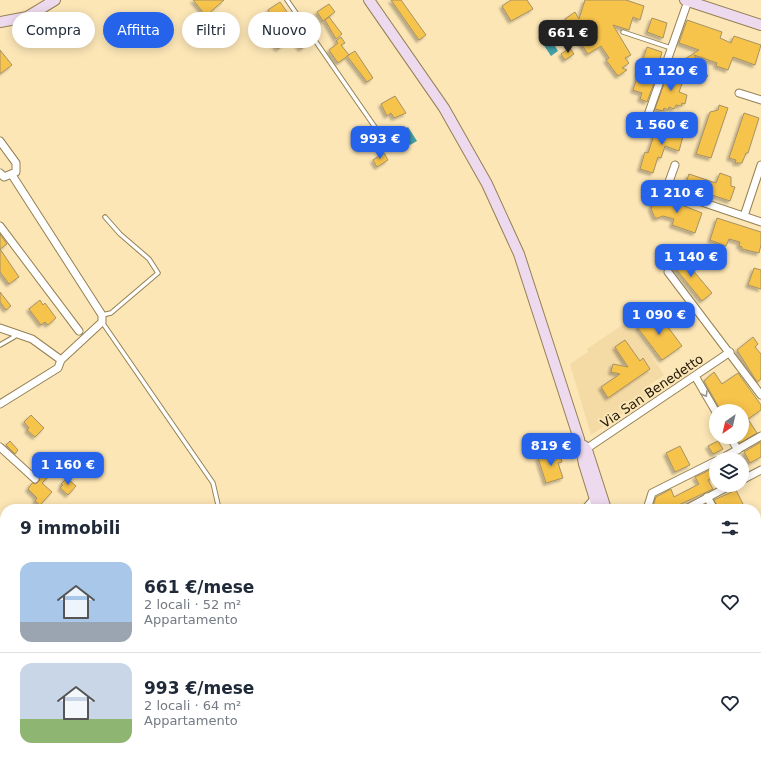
<!DOCTYPE html>
<html lang="it">
<head>
<meta charset="utf-8">
<style>
	body { margin:0; font-family:"DejaVu Sans",sans-serif; background:#f6f6f7; color:#1f2937; height:100vh; display:flex; flex-direction:column; font-size:15px; white-space:nowrap }
	* { box-sizing:border-box; margin:0 }
	p { font-size:13px; color:#747a83 }
	.icon { flex:none; width:22px; height:22px; fill:none; stroke:currentColor; stroke-width:2; stroke-linecap:round; stroke-linejoin:round }
	.map { position:relative; flex:1; overflow:hidden }
	.details { position:absolute; left:0px; top:504px; width:761px; height:256px; display:flex; flex-direction:column; background:#fff; border-radius:16px 16px 0 0; box-shadow:0 2px 10px #0003 }
	.details>* { flex:none }
	.banner { position:absolute; left:12px; top:12px; width:400px; height:36px; display:flex; gap:8px }
	.needle { width:26px; rotate:214deg }
	.tools { position:absolute; left:709px; top:404px; display:grid; gap:8px }
	.tools a { display:grid; place-items:center; width:40px; height:40px; border-radius:50%; background:#fff; box-shadow:0 2px 10px #0003; font-size:20px }
	.price { position:absolute; translate:-50% -34px; padding:0 9px; border-radius:8px; background:#2563eb; color:#fff; font-size:13px; line-height:26px; filter:drop-shadow(0 1px 2px #0008) }
	.price::after { content:''; position:absolute; left:50%; top:24px; width:12px; height:9px; margin-left:-6px; background:inherit; clip-path:polygon(0 0,100% 0,50% 100%) }
	.price.current { background:#222; color:#fff }
	ul { padding:0; list-style:none }
	li { display:flex; align-items:center; gap:12px; height:100px; padding:0 20px }
	li+li { border-top:1px solid #e0e1e3 }
	li span { display:grid; place-items:center; flex:none; width:112px; height:80px; border-radius:12px; color:#555 }
	li>.icon { margin-inline-start:auto }
	span .icon { width:48px; height:48px; fill:#fffc; stroke-width:1 }
	li b { font-size:17px }
	h2 { display:flex; justify-content:space-between; align-items:center; height:48px; padding:0 20px; font-size:17px }
	.chip { padding:0 14px; border-radius:18px; background:#fff; box-shadow:0 2px 10px #0003; font-size:14px; line-height:36px }
	.chip.current { background:#2563eb; color:#fff }
	.map>svg:first-child { display:block }
	.built { fill:#f4daa4 }
	.green { fill:#fcd06f }
	.water { fill:#439ea9 }
	.lines { fill:none; stroke-linecap:round; stroke-linejoin:round }
	.stream { stroke:#439ea9; stroke-width:2.5 }
	.building { fill:#f6c34c; stroke:#a79265; filter:url(#shadow) }
	.lane-casing { stroke:#948053; stroke-width:5.5 }
	.street-casing { stroke:#948053; stroke-width:9 }
	.secondary-casing { stroke:#948053; stroke-width:12 }
	.lane { stroke:#fff; stroke-width:3.5 }
	.street { stroke:#fff; stroke-width:7 }
	.secondary { stroke:#eedaef; stroke-width:10 }
	.oneway { stroke:#9b978f }
	.labels { text-anchor:middle; dominant-baseline:central; stroke-width:4; stroke-linejoin:round; paint-order:stroke }
	.street-label { font-size:13px; fill:#211807; stroke:#fce6b6 }
</style>
</head>
<body>
<div class="map">
<svg width="761" height="760" viewBox="0 0 761 760">
	<defs>
		<filter id="shadow"><feDropShadow dx="-2.5" dy="2.5" stdDeviation="1" flood-color="#0004"/></filter>
	</defs>
	<rect width="100%" height="100%" fill="#fce6b6"/>
	<!-- built -->
	<path class="built" d="M628,321l36,54 -16,11 -4,18 -16,10 -2,-3 -35,24 -21,-71 18,-12 -1,-3z
		M761,712v28l-5,-9v-17z
		M276,755l28,4 22,-2 2,3h-53z
		M345,755h163l2,5h-171z"/>
	<!-- green -->
	<path class="green" d="M168,755h54l-1,5h-54z
		M281,755h64l-6,5h-11l-2,-3 -22,2z"/>
	<!-- water -->
	<path class="water" d="M549,36l9,15 -7,5 -10,-15z
		M408,127l9,14 -7,4 -9,-14z"/>
	<g class="lines">
		<!-- stream -->
		<path class="stream" d="M0,577l5,3
			M97,755l1,5"/>
	</g>
	<!-- building -->
	<path class="building" d="M193,0h31l-18,16z
		M391,0h10l25,35 -7,5z
		M511,0h16l6,9 -22,12 -9,-15z
		M585,0h41l18,6 -4,14 -7,-3 -4,13 -16,-5 18,30 -6,3 4,5 -7,5 5,2 -9,6 -12,-16 3,-2 -8,-12 -13,8 -23,-35 10,-7 4,7z
		M280,2l29,41 -8,6 -8,-11 -15,11 -16,-20 12,-10 -6,-9z
		M329,4l6,8 -12,9 -6,-9z
		M329,17l13,17 -6,5 -11,-19z
		M652,18l15,5 -4,15 -16,-6z
		M687,20l35,12 -2,6 11,5 3,-7 27,9 -6,20 -22,-8 -5,13 -12,-4 1,-3 -23,-8 14,21 -6,5 -4,-6 -2,2 -11,-18 14,-9 -20,-7z
		M341,37l4,6 -4,2 8,10 -11,8 -9,-13 9,-7 -2,-2z
		M647,47l15,5 -3,11 2,1 -14,38 -7,-3 2,-6 -9,-3z
		M570,48l4,6 -9,6 -4,-6z
		M0,50l12,15 -12,9z
		M355,51l18,27 -6,4 -20,-26z
		M670,67l5,2 8,12 -4,11 8,3 -2,9 -3,-1 -1,3 -5,-1 -2,4 -5,-2 -1,3 -4,-2 -1,3 -8,-2z
		M395,96l11,17 -12,5 -3,-5 -4,3 -6,-12z
		M719,105l9,3 -17,50 -15,-4 14,-42 8,-2z
		M744,113l15,5 -11,35h-2l-4,10h-7l1,-3 -7,-2z
		M661,125l15,4 1,-3 8,3 -6,22 -14,-5 -4,12 -3,-1 -5,16 -13,-4 5,-17 3,1 7,-21 4,1z
		M384,153l4,7 -11,7 -4,-7z
		M720,173l11,4v9l4,1 -5,14 -33,-11h-4l-8,-4 4,-12 27,9z
		M654,198l15,2 33,13 -7,20 -23,-8 2,-6 -11,-3 -5,2h-3l-4,-9z
		M717,218l44,14v13l-2,8 -17,-4v-2l-3,-1 1,-4 -11,-3 -3,7 -16,-6z
		M0,234l7,10 -7,5z
		M0,249l19,28 -10,7 -9,-12z
		M680,255l32,38 -10,8 -31,-38z
		M754,268l7,2v19l-13,-4z
		M0,292l11,14 -5,4 -6,-8z
		M40,300l3,5 2,-2 11,15 -8,7 -3,-3 -4,3 -12,-16z
		M657,312l25,34 -20,14 -25,-33z
		M753,337l5,7 -3,3 6,7v25l-4,3 -20,-32z
		M625,340l15,21 3,-3 7,11 -42,29 -7,-11 19,-13 -9,-2 2,-8 15,3 -13,-20z
		M714,372l8,12 16,-11 23,32v5l-13,9 9,14 -17,10 -3,-6h5v-26h-21l-17,-30z
		M31,415l13,13 -9,9 -8,-7 2,-2 -5,-6z
		M10,441l8,9 -3,4 -9,-9z
		M718,441l5,8 -10,5 -5,-8z
		M761,442v15l-11,6 -6,-11z
		M680,446l10,19 -15,7 -9,-19z
		M559,452l3,10 -4,1 5,15 -17,5 -8,-25z
		M40,465l10,10 -8,8 10,9 -12,13 -5,-4 2,-3 -9,-9 4,-6 4,1 4,-4 -2,-5 -4,-4z
		M716,467v9l-8,4 5,9 -43,20h-18l4,-12 15,-8 3,8 25,-13 -4,-7z
		M67,478l9,8 -8,9 -8,-7 3,-3 -2,-1z
		M736,490l8,16 -6,3h-19l-5,-9z"/>
	<g class="lines">
		<defs>
			<path id="lane" d="M287,0l90,130
				M623,32l48,16
				M102,315l9,-2 47,-40 -9,-14 -29,-25 -15,-17
				M102,322l111,161 6,26
				M0,345l14,-8 2,-3
				M0,754l5,-4
				M553,760l12,-5"/>
			<path id="street" d="M739,93l22,7
				M648,115l40,-114
				M0,141l16,22v9l-12,5 -4,-4
				M675,165l-9,25 95,32
				M12,175l90,140v7l-41,38
				M744,216l17,-51
				M0,226l79,105
				M668,272l93,123
				M0,328l32,11 29,21 -3,8 -58,36
				M695,376l21,36
				M730,437l8,13
				M0,447l35,32
				M583,451l147,-99
				M721,459l40,-23
				M742,480l19,-10
				M707,497l7,12
				M585,509l9,-10
				M647,509l5,-16 64,-32
				M686,509l45,-24
				M756,589l5,9
				M756,644l5,-2
				M756,686l5,-1
				M515,755l2,5
				M726,755l4,5"/>
			<path id="secondary" d="M369,0l75,108 43,76 32,70 60,185 5,25 14,45
				M685,0l76,25
				M0,22l27,-5 28,-17
				M584,446l3,4 19,59
				M756,696l5,-3
				M596,760l13,-5
				M622,760l12,-5"/>
		</defs>
		<!-- lane casing -->
		<use href="#lane" class="lane-casing"/>
		<!-- street casing -->
		<use href="#street" class="street-casing"/>
		<!-- secondary casing -->
		<use href="#secondary" class="secondary-casing"/>
		<!-- lane -->
		<use href="#lane" class="lane"/>
		<!-- street -->
		<use href="#street" class="street"/>
		<!-- secondary -->
		<use href="#secondary" class="secondary"/>
	</g>
	<!-- one-way arrows -->
	<defs><path id="oneway-chevron" d="M-2-3.5L2.5 0L-2 3.5" fill="none" stroke-width="1.6" stroke-linecap="round" stroke-linejoin="round"/></defs>
	<use class="oneway" href="#oneway-chevron" transform="translate(705 394) rotate(60)"/>
	<g class="labels">
		<!-- street labels -->
		<g class="street-label">
			<text transform="translate(652 391) rotate(-34)">Via San Benedetto</text>
		</g>
	</g>
</svg>
<div class="tools">
<a><svg class="needle" viewBox="-14 -14 28 28"><path d="M0-13l5 13h-10z" fill="#e53935"/><path d="M0 13l5-13h-10z" fill="#747a83"/></svg></a>
<a><svg class="icon" aria-label="layers" viewBox="0 0 24 24"><path d="M12 4l9 5-9 5-9-5zM3 14l9 5 9-5"/></svg></a>
</div>
<b class="price current" style="left:568px;top:54px">661 €</b>
<b class="price" style="left:671px;top:92px">1 120 €</b>
<b class="price" style="left:662px;top:146px">1 560 €</b>
<b class="price" style="left:380px;top:160px">993 €</b>
<b class="price" style="left:677px;top:214px">1 210 €</b>
<b class="price" style="left:691px;top:278px">1 140 €</b>
<b class="price" style="left:659px;top:336px">1 090 €</b>
<b class="price" style="left:551px;top:467px">819 €</b>
<b class="price" style="left:68px;top:486px">1 160 €</b>
<div class="banner">
<a class="chip">Compra</a>
<a class="chip current">Affitta</a>
<a class="chip">Filtri</a>
<a class="chip">Nuovo</a>
</div>
<section class="details">
<h2>9 immobili<svg class="icon" aria-label="filters" viewBox="0 0 24 24"><path d="M4 7h16M4 17h16"/><circle cx="9" cy="7" r="2"/><circle cx="15" cy="17" r="2"/></svg></h2>
<ul>
<li><span style="background:linear-gradient(#a9c7e8 75%,#9aa5b1 0)"><svg class="icon" aria-label="home" viewBox="0 0 24 24"><path d="M3 11l9-7 9 7M6 9v11h12V9"/></svg></span><div><b>661 €/mese</b><p>2 locali · 52 m²</p><p>Appartamento</p></div><svg class="icon" aria-label="heart" viewBox="0 0 24 24"><path d="M12 20l-8-8c-3-5 5-10 8-4 3-6 11-1 8 4z"/></svg></li>
<li><span style="background:linear-gradient(#c9d6e8 70%,#8fb573 0)"><svg class="icon" aria-label="home" viewBox="0 0 24 24"><path d="M3 11l9-7 9 7M6 9v11h12V9"/></svg></span><div><b>993 €/mese</b><p>2 locali · 64 m²</p><p>Appartamento</p></div><svg class="icon" aria-label="heart" viewBox="0 0 24 24"><path d="M12 20l-8-8c-3-5 5-10 8-4 3-6 11-1 8 4z"/></svg></li>
</ul>
</section>
</div>
</body>
</html>
